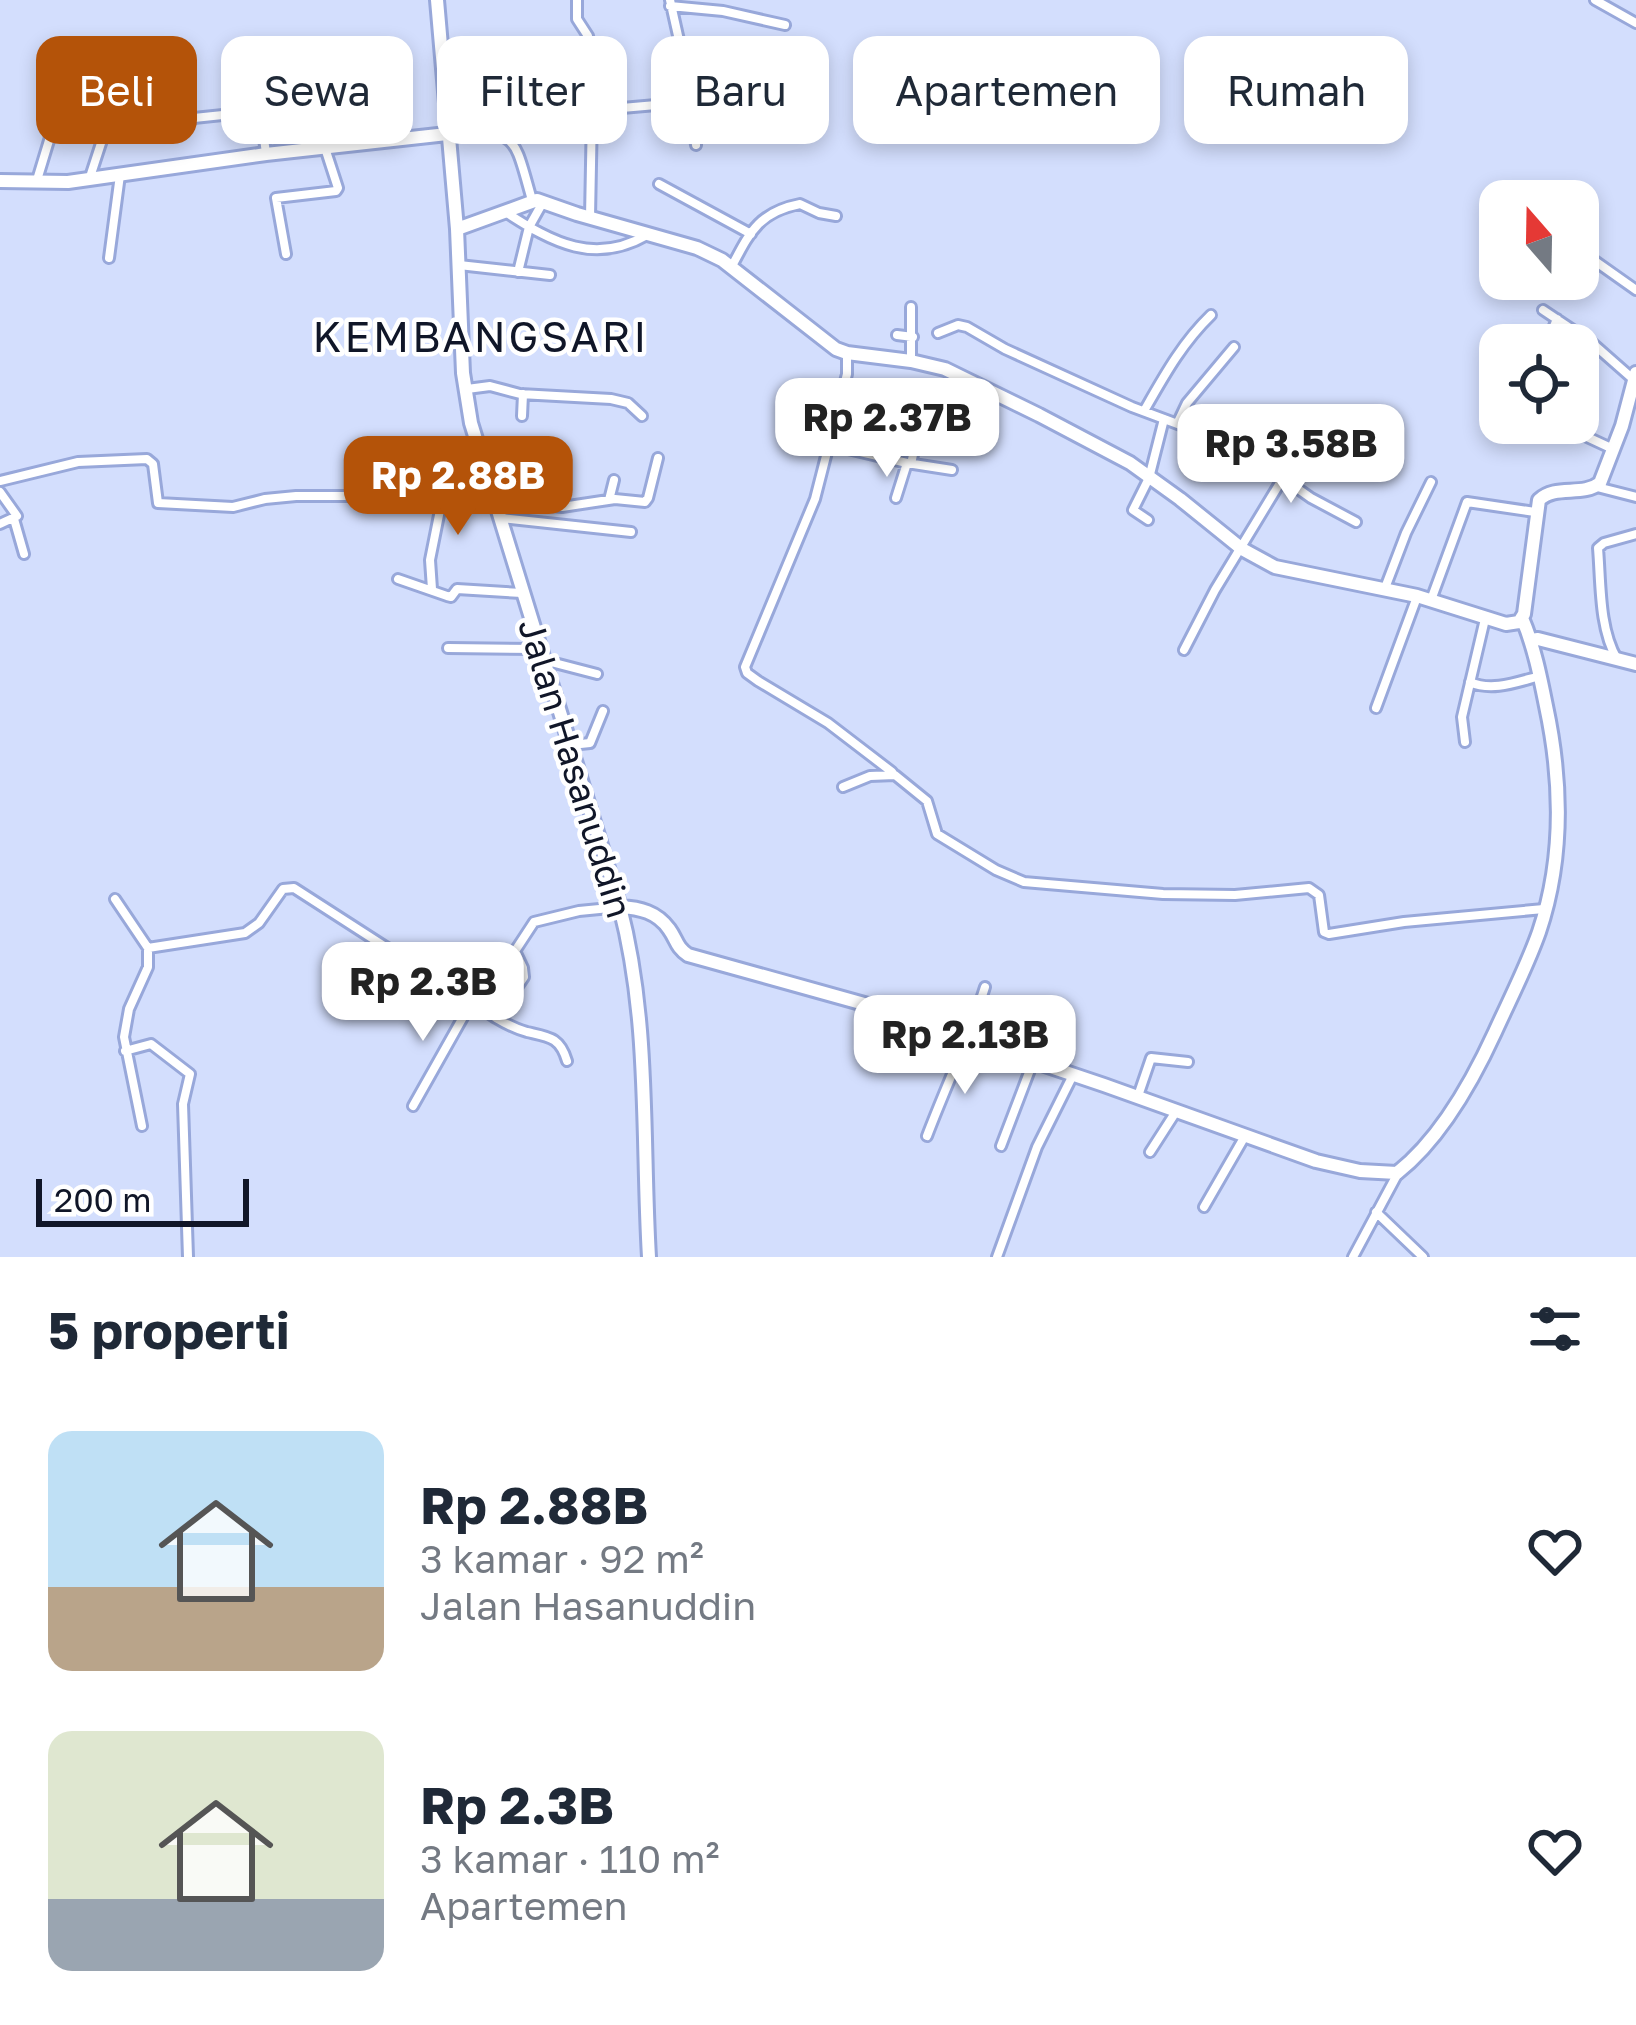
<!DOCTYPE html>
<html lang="id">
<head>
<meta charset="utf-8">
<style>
	body { margin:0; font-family:"Golos Text",sans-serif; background:#f6f6f7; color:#1f2937; height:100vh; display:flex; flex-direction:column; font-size:45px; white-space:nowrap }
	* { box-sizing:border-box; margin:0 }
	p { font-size:39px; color:#747a83 }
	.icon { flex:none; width:66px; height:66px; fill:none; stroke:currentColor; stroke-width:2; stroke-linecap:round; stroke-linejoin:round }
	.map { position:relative; height:1257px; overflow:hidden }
	.drawer { display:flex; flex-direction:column; background:#fff; flex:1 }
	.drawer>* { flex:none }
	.top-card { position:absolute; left:36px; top:36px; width:1566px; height:108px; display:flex; gap:24px }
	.needle { width:78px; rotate:340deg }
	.controls { position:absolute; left:1479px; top:180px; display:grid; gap:24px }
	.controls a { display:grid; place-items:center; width:120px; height:120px; border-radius:24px; background:#fff; box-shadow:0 6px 18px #0003; font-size:60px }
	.scale { position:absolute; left:36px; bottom:30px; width:213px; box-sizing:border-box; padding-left:12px; border:6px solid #101628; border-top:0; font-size:33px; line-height:42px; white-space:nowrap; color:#101628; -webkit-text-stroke:9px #fff; paint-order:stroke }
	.price { position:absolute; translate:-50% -102px; padding:0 27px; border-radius:24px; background:#fff; color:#222; font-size:39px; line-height:78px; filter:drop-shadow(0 3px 6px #0008) }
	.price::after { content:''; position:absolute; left:50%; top:72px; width:36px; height:27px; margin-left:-18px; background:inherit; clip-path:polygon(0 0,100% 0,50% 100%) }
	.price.active { background:#b45309; color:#fff }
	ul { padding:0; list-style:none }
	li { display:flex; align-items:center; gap:36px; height:300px; padding:0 48px }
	li span { display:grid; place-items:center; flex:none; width:336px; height:240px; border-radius:24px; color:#555 }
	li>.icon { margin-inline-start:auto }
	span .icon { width:144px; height:144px; fill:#fffc; stroke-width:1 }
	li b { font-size:51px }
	h2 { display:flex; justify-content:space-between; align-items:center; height:144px; padding:0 48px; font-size:51px }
	.tag { padding:0 42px; border-radius:24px; background:#fff; box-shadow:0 6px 18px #0003; font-size:42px; line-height:108px }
	.tag.active { background:#b45309; color:#fff }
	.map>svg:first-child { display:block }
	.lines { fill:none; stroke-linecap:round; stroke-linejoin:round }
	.street-casing { stroke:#98a8da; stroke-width:14 }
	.secondary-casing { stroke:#98a8da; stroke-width:18 }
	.street { stroke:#fff; stroke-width:8 }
	.secondary { stroke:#fff; stroke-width:12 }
	.labels { text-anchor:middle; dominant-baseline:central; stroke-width:9; stroke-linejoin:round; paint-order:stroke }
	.street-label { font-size:36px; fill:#101628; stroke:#fff }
	.quarter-label { font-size:42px; letter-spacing:3px; fill:#101628; stroke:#fff }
</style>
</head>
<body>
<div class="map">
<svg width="1636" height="1257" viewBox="0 0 1636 1257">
	<rect width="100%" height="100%" fill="#d3defd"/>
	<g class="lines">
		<defs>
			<path id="street" d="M577,0v19l11,17 5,23 -3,158
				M670,0l15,67 11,78
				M1595,0l41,23
				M670,6l53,5 62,14
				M590,116l32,-8 68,-6
				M194,118l66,-7 6,42
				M447,134c72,-4 66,0 85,66
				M90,177l15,-46
				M37,180l17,-56
				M659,184l92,50
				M507,213c46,30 88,52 140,22
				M1578,249l58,41
				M286,254l-10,-56 60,-7 2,-3 -13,-40
				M109,258l11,-83
				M459,265l91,10
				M732,266c18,-34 27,-54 68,-62l19,9 17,3
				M518,272l11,-45 14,-25
				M911,307v53
				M1543,310l48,32 42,37
				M938,333l20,-8 9,2 38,22 127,58 75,28 50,25 54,38 45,24
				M897,335l16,2
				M1546,345l11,-26
				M847,353v21l-32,125 -70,168 2,6 11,8 70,42 64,49
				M467,389l23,-3 30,8 91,5 17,4 14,13
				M1144,411c20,-35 38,-68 67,-96
				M522,416l1,-22
				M1178,422l9,-19 47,-56
				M1557,423l56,26
				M831,445l76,18 45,7
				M869,454l6,-28
				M911,464l13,-60
				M0,481l78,-19 69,-3 6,5 5,39 75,4 32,-8 31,-3h81l111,-19
				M1597,487l39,10
				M0,492l17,24 -17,8
				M896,498l11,-35
				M609,500l5,-20
				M496,501l66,6 53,-8 30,3 3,-4 10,-40
				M530,505l4,-29 14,1
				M501,518l130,14
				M14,519l10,35
				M1148,520l-15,-10 16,-32 15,-59
				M398,579l49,17 4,1 6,-8 65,4
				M1385,588l21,-55 25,-51
				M432,589l-2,-29 15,-75
				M1431,600l36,-98 68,10
				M448,648l91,1
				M1184,650l31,-60 91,-150
				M1617,659c-18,-31 -16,-75 -19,-111l6,-5 32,-9
				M547,661l50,13
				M1470,682c22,10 47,0 70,-6
				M1376,708l41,-111
				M1465,742l-3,-25 23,-98
				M571,745l19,-2 13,-32
				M843,787l27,-11 25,-1 32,26 10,33 59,36 28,12 139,12 72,1 74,-7 10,7 5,37 5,2 75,-12 140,-13
				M115,899l33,49v19l-19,42 -5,28 18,89
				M148,948l97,-15 14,-10 24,-34 11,-1 202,130 28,-41 -1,-9 -8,-17 19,-29 45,-11 41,-4
				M496,1018c10,6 20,11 31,14 22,5 33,5 40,29
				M125,1051l26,-7 39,30 -7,30 5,153
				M1138,1096l13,-38 37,4
				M413,1106l58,-103
				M927,1136c19,-50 42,-98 58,-149
				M1001,1146l32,-84
				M1150,1152l27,-42
				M1204,1207l41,-71
				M1376,1212l47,45
				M997,1257l40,-110 36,-72
				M1353,1257l45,-84"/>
			<path id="secondary" d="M437,0l20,229 6,144 8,50 149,484c30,115 22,232 29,350
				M0,181l68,1 198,-28 181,-20
				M457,229l80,-29 40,14 120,34 25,12 114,89 11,4 64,8 34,8 94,46 91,48 50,36 62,50 33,18 142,29 89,28 13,-2 5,-8 15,-114c17,-16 43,-3 61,-17l22,-57 14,-53
				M1531,640l7,-1 98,25
				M620,907c20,1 37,5 49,22 8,11 7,18 19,26l187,52 81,33 47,11 101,34 212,76 44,10 37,2c42,-33 76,-93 98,-141 15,-33 32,-66 44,-100 25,-74 23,-151 7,-226 -6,-30 -12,-60 -24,-88"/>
		</defs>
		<!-- street casing -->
		<use href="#street" class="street-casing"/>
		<!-- secondary casing -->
		<use href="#secondary" class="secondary-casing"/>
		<!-- street -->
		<use href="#street" class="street"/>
		<!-- secondary -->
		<use href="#secondary" class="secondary"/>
	</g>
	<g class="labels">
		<!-- street labels -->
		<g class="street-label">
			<text transform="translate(576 768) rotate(73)">Jalan Hasanuddin</text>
		</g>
		<!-- quarter labels -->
		<g class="quarter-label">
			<text x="481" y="336">KEMBANGSARI</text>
		</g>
	</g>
</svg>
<div class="controls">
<a><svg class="needle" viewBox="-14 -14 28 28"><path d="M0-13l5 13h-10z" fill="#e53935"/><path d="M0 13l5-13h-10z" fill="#747a83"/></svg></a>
<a><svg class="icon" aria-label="locate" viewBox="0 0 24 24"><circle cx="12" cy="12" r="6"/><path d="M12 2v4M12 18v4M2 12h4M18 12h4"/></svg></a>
</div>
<div class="scale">200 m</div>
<b class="price" style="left:887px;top:480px">Rp 2.37B</b>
<b class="price" style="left:1291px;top:506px">Rp 3.58B</b>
<b class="price active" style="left:458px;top:538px">Rp 2.88B</b>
<b class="price" style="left:423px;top:1044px">Rp 2.3B</b>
<b class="price" style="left:965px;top:1097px">Rp 2.13B</b>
<div class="top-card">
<a class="tag active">Beli</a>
<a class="tag">Sewa</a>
<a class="tag">Filter</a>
<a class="tag">Baru</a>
<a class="tag">Apartemen</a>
<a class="tag">Rumah</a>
</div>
</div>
<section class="drawer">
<h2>5 properti<svg class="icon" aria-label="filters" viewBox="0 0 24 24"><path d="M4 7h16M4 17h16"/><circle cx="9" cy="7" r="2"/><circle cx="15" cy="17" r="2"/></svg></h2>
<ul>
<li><span style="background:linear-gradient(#bfe0f5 65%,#b9a48a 0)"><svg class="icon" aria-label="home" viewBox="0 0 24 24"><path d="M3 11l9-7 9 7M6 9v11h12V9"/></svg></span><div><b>Rp 2.88B</b><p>3 kamar · 92 m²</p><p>Jalan Hasanuddin</p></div><svg class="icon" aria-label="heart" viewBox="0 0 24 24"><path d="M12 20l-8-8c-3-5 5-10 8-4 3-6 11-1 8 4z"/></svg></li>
<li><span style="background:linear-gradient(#dfe7d0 70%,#9aa5b1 0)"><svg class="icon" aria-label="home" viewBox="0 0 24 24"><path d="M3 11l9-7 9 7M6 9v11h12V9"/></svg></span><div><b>Rp 2.3B</b><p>3 kamar · 110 m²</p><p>Apartemen</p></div><svg class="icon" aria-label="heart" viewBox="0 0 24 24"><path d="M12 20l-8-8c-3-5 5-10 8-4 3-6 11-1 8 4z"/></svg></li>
</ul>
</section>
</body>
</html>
